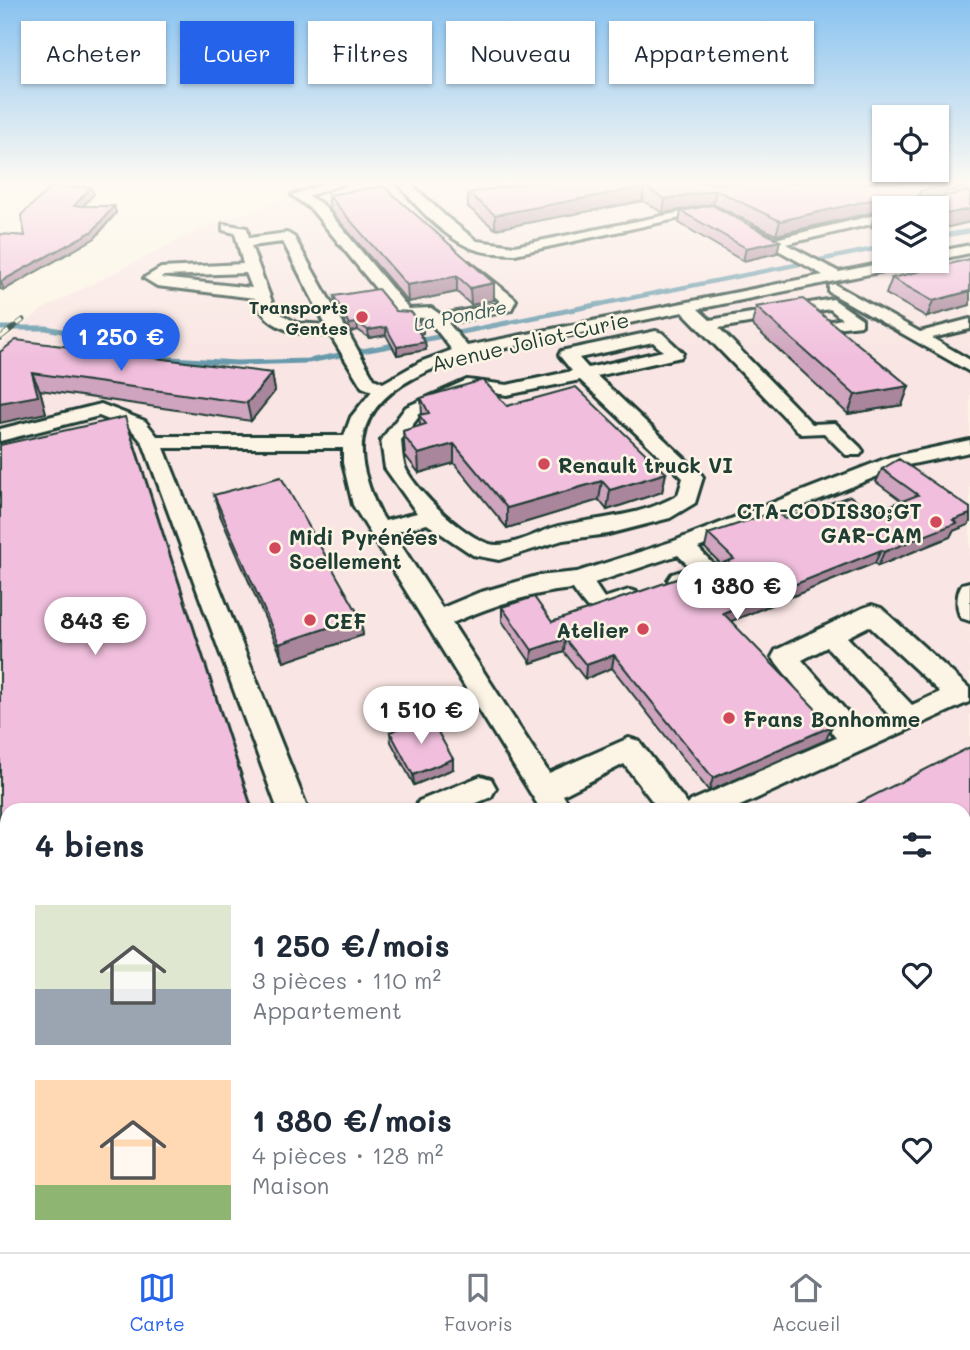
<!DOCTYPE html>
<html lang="fr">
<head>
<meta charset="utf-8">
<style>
	body { margin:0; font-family:Mali,sans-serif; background:#f6f6f7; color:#1f2937; height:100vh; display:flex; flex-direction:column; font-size:26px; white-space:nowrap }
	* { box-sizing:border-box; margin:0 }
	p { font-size:23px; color:#747a83 }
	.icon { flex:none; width:38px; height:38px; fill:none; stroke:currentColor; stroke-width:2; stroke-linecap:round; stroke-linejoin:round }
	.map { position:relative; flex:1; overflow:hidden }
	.details { position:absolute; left:0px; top:803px; width:971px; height:450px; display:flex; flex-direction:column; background:#fff; border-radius:21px 21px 0 0; box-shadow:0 2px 5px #0004 }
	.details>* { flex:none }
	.guide { position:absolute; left:21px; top:21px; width:929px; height:63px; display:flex; gap:14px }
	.buttons { position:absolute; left:872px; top:105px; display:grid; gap:14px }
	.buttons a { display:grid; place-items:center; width:77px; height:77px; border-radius:0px; background:#fff; box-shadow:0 2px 5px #0004; font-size:35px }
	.price { position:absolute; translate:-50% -60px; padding:0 16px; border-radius:24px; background:#fff; color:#222; font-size:23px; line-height:46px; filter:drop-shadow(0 2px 4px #0008) }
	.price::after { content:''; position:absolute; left:50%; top:42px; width:21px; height:16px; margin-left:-10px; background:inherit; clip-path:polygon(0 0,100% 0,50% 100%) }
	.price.current { background:#2563eb; color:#fff }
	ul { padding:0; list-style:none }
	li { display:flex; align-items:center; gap:21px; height:175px; padding:0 35px }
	li span { display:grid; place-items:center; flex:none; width:196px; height:140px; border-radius:0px; color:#555 }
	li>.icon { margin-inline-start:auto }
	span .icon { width:84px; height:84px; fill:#fffc; stroke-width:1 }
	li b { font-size:30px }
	h2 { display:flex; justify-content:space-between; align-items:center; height:84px; padding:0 35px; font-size:30px }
	.pill { padding:0 24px; border-radius:0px; background:#fff; box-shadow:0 2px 5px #0004; font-size:24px; line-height:63px }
	.pill.current { background:#2563eb; color:#fff }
	.tab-bar { display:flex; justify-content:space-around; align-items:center; height:98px; border-top:2px solid #e0e1e3; background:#fff; font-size:19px; color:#747a83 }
	.tab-bar a { display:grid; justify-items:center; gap:4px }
	.tab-bar .current { color:#2563eb }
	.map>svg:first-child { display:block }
	.built { fill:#f9e5e3; fill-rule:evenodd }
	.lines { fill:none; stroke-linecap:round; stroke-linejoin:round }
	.stream-far1 { stroke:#689aab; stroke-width:4.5 }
	.stream { stroke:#689aab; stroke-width:5 }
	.minor-casing { stroke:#1f3d34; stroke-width:6 }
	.minor { fill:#fcf5e5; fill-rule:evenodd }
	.rail-casing { stroke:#1f3d34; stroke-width:5 }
	.rail { stroke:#fcf5e5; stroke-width:3.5; stroke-dasharray:11; stroke-linecap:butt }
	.wall { fill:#cfa4be; stroke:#1f3d34; stroke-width:2 }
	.shaded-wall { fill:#a9869b; stroke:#1f3d34; stroke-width:2 }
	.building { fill:#f1bfdd; stroke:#1f3d34; stroke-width:2 }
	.poi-dot { fill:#d1495b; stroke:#fcf5e5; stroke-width:2.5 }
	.labels { text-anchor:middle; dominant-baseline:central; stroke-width:5; stroke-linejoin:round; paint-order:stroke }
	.far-poi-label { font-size:18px; font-weight:bold; fill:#1f3d34; stroke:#fcf5e5; text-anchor:end }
	.far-water-label { font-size:19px; font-style:italic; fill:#375c5c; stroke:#fcf5e5 }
	.street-label { font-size:21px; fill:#1f3d34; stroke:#fcf5e5 }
	.poi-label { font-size:21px; font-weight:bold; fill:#1f3d34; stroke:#fcf5e5; text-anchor:start }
</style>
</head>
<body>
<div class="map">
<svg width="970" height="1252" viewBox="0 0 970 1252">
	<rect width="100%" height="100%" fill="#fcf5e5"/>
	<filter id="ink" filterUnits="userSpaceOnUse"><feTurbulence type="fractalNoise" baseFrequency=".0143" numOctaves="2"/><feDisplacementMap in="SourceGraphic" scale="14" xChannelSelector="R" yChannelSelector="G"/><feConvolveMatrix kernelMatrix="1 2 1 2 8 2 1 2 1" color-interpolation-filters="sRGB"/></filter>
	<g filter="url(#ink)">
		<!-- built -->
		<path class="built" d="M327,183h643v1069h-970v-908l43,-35 159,-81zM884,208h52v53h-52zM7,810h957v436h-957z"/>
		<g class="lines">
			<!-- stream-far1 -->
			<path class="stream-far1" d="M936,237l34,-6
				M591,306l293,-59"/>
			<!-- stream -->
			<path class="stream" d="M0,328h46l67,13 43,17 80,5 72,-2 92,-17
				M413,342l187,-38"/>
			<defs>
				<path id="minor" d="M327,183h19l-38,13 14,8 87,105 22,-1 10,7 58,-11 1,-3 -36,-32 -2,-3 7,-4 44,35 3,3 -5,10 -63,13 19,23 356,-71 -81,-45 12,-3 21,12 109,-26v8l-98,23 53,28 54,-11h27l-2,3 -220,45 12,11 123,-21 29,20v6l-46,5v-6l26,-5 -12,-10 -111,19 93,96 23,-1 25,24 3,4 -3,4h-14l-22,-22 -23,1 -118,-122c-46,9 -91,19 -136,28 -67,13 -208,34 -182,133 5,18 10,33 20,48l32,-8 -32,-45 -4,-28 25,-33 61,-27 40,5 65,-14 -13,-16 2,-4 95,-20 6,2 21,20 -2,4 -84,19 103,97 3,4 -8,26 -25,15 -62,16 -45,6 -64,20 -26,-5 -46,-31 -34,9 49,75 36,-15 59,-17 40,-4 97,-31 216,-84 80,-17v12l-67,14 -205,82 21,22c-7,12 -34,19 -47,16l-4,-6 4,-6 19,-6 -13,-13 -84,28 10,15 25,-8 8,2 4,6 -4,6c-40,13 -39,21 -64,-15 -44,4 -81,17 -121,34l97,150 80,-35 10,3 49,64 3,-4 145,-63 -64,-81 4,-7 87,-42 9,-3 9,3 88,80v14l-238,108h-72l-35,-46 -61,31 9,15h-31l-188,-305 -10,-42v-15h-179l144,362h-30l-135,-367 -12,-14 -32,-13 -99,25v-12l101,-25 44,17 12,15h187l7,-19 21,-26 -10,-4 -31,-51c-32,-3 -64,-3 -76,-38l-98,-12 -13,-8 17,-10 82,-4 -8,-31 -12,-3v-6l24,4 2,10 38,-5 7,4 80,142 9,4 37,-21 32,-12 -25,-32 -28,-1 -87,-107 -20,-15zM283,242l43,83 -30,-2 -21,-13 -24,-64zM246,273l6,15 -91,-10 3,-2zM653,342l10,9 -75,17 -9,-10zM580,380l103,98 -5,17c-38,22 -77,22 -119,31 -20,5 -42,19 -62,19 -25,1 -83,-55 -92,-78 -3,-8 -3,-19 -4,-27l19,-25 55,-25 32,5zM869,626l71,66 -28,13 -65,-68zM827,647l62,68 -29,12 -58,-67z
					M398,183h12l35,33 32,25 38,5 196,-40 6,4 -202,44c-13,-1 -26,0 -38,-4 -30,-9 -61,-43 -79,-67z
					M970,245v8l-34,7v-8z
					M834,284l86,48 50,-13v10l-38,9 38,22v12l-141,-80v-6z
					M970,582v39l-9,-3c-5,-9 -5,-24 1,-34z
					M481,776l10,3 5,9 -5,9 -31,13h-46l5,-9z
					M964,1231l6,7v14h-37l-3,-6h34z
					M129,1246h45l-3,6h-44z
					M703,1246h43l2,6h-42z
					M794,1246h44l2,6h-43z"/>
			</defs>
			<!-- minor casing -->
			<use href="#minor" class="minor-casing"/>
			<!-- minor -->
			<use href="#minor" class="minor"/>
			<defs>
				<path id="rail" d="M0,338l23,-18"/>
			</defs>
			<!-- rail casing -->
			<use href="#rail" class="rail-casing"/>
			<!-- rail -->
			<use href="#rail" class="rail"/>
		</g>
		<!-- wall -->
		<path class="wall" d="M527,183h443v3l-24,6 -2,5 26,-5v30l-34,8v-22h-52v25l-13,-6 4,-15 -99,23 -63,-31 -50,9 -20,-12 -148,28 -27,-22v-14z
			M94,194l-11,12h31l2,7 -21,25 -91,52 -4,-1v-55l25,2z
			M328,195l166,88v17l-23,5 -14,-13 -49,10 -78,-92z
			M681,211l96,42 -34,8 -64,-38z
			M970,259v46l-43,12 -41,-23 6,-16z
			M334,296l62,15 26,14 1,8 -3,1 5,8 1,8 -29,5 -11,-20 -17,3 -11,-8 -8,2 -15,-28z
			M756,307l153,79 -7,19 -54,9 -96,-89z
			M0,352l272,21 3,18 -24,30 -211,-31 6,23z
			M421,398l86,8 159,67 -4,19 -55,18 -8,-10 -92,28 -53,-65 -35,10 -14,-18 -2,-24 17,-5 -1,-11h3z
			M882,469l88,39v14l-2,3 -15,6 -3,6 -72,29 -3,-3 -144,58 95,119 -117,51 -97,-123 -27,11 -21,-27 -33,11 -29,-42v-14l50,15 169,-58 -16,-16 3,-14 77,-15 86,-6 31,-12 -26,-19z
			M214,495l146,122 3,18 -79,27 -65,-149z
			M390,732l63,37 -39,16 -23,-43z"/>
		<!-- shaded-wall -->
		<path class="shaded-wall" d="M940,183h30v3l-24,6 -2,6 -29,7 5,-14z
			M91,187l3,7 -18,19 -2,-7z
			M644,187l-1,14 -148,28v-14z
			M716,190l-3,14 -50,9 2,-14z
			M888,196l-5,14 -107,25 4,-14z
			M114,206l2,7 -21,25 -91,52 -3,-8z
			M970,209v13l-34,8v-14z
			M780,241l-3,12 -34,8 3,-13z
			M457,276v16l-49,10 -1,-17z
			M494,283v17l-23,5 -1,-17z
			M970,291v14l-43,12 6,-16z
			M357,323l1,7 -8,2 -1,-8z
			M422,325l1,8 -7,1 -1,-8z
			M386,327v8l-17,3 -1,-8z
			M425,342l1,8 -29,5v-8z
			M32,373l8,17 6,23 -46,10v-20z
			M272,373l3,18 -24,30 -4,-18z
			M909,386l-7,19 -54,9 7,-19z
			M132,436l121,374h-1z
			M454,444v19l-35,10 -1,-19z
			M666,473l-4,19 -55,18 3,-20z
			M602,481l-3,19 -92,28v-20z
			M970,514v8l-2,3 -15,6 -3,6 -72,29 6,-14 69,-32z
			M881,550l-6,13 -156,63 4,-13z
			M360,617l3,18 -79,27 -5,-18z
			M565,639l-1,13 -33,11 1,-13z
			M614,655l-2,13 -27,11 1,-14z
			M832,726l-6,14 -117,51 4,-13z
			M453,759v10l-39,16 -1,-10z
			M970,936v7l-6,3v-7z
			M10,1246h35l-12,6h-33z"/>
		<!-- building -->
		<path class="building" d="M527,183h420l2,1 -29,7 -1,5 22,1 27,-6 2,1v17l-34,7v-8h-46l1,-9 -3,-3 -108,25 -64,-31 -51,9 -21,-12 -149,28 -27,-22z
			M383,186l111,97 -24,5 -13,-12 -50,9 -79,-90z
			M52,187h39l-17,19h40l-21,25 -93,51v-48l25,2 -4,-21z
			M712,205l68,36 -34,7 -65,-37z
			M884,210v6l-9,-4z
			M970,259v32l-37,10 -41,-23z
			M378,289l18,22 15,1 11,13 -7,1 10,16 -28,5 -11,-20 -18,3 -11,-7 -8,1 -15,-28z
			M803,299l106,87 -54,9 -99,-88z
			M16,340l256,33 -25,30 -215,-30 6,23 -38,7v-51z
			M483,380l24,26 69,-19 90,86 -56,17 -8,-9 -95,27 -53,-64 -36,10 -14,-18 -1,-5 23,-7 -7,-9 10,-2 -8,-15z
			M125,417l127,393h-245v436h3l-10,5v-806z
			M899,459l71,49v6l-17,6 4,3 -73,29 -3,-2 -158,63 109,113 -119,52 -99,-123 -28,10 -21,-26 -33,11 -30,-43 32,-10 18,25 182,-63 -26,-25 54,-18 15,-4 8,7 65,-23 21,17 47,-18 -36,-26z
			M281,477l79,140 -81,27 -65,-149z
			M429,716l24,43 -40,16 -23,-43z
			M970,747v189l-6,3v-129h-119z"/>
	</g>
	<!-- sky -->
	<linearGradient id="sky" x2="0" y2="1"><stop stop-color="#88c2f0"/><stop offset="0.51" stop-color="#fefaf3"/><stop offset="1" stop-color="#fefaf3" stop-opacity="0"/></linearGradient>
	<rect width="970" height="358" fill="url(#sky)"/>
	<!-- markers -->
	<g class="poi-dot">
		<circle cx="362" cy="317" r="7"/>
		<circle cx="544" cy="464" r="7"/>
		<circle cx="936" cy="522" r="7"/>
		<circle cx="275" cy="548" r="7"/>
		<circle cx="310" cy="620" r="7"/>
		<circle cx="643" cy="629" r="7"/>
		<circle cx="729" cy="718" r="7"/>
	</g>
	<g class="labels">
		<!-- far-poi labels -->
		<g class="far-poi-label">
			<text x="348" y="307">Transports<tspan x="348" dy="21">Gentes</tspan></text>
		</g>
		<!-- far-water labels -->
		<g class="far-water-label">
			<text transform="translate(460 315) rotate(-11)">La Pondre</text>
		</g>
		<!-- street labels -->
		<g class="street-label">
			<text transform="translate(530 341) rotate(-13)">Avenue Joliot-Curie</text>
		</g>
		<!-- poi labels -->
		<g class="poi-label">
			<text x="558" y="464">Renault truck VI</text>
			<text x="922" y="510" text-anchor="end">CTA-CODIS30;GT<tspan x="922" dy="24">GAR-CAM</tspan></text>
			<text x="289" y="536">Midi Pyrénées<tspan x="289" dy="24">Scellement</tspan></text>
			<text x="324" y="620">CEF</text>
			<text x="629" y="629" text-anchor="end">Atelier</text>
			<text x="743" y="718">Frans Bonhomme</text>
		</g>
	</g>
</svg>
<div class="buttons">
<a><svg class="icon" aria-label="locate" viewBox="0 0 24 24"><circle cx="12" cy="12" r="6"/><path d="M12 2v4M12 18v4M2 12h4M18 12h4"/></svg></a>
<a><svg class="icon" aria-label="layers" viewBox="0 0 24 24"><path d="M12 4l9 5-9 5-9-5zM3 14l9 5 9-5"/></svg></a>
</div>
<b class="price current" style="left:121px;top:373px">1 250 €</b>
<b class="price" style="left:737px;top:622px">1 380 €</b>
<b class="price" style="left:95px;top:657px">843 €</b>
<b class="price" style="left:421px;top:746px">1 510 €</b>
<div class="guide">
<a class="pill">Acheter</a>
<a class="pill current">Louer</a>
<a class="pill">Filtres</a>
<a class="pill">Nouveau</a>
<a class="pill">Appartement</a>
</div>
<section class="details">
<h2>4 biens<svg class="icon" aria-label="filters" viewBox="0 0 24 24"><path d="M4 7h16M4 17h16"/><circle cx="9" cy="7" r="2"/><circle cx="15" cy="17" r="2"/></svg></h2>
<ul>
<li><span style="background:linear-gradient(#dfe7d0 60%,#9aa5b1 0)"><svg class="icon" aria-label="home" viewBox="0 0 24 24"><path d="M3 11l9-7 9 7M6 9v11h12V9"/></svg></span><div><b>1 250 €/mois</b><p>3 pièces · 110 m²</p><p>Appartement</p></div><svg class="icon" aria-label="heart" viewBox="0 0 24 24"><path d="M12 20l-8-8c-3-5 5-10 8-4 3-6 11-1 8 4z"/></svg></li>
<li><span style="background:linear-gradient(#ffd9b3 75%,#8fb573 0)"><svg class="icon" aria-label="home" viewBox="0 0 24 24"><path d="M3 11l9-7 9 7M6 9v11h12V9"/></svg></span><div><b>1 380 €/mois</b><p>4 pièces · 128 m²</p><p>Maison</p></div><svg class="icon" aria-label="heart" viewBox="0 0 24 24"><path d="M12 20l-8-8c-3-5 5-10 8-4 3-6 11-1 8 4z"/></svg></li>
</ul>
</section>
</div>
<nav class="tab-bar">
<a class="current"><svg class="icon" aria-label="map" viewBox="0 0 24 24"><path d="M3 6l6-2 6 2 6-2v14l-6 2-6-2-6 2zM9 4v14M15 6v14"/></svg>Carte</a>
<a><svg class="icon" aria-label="saved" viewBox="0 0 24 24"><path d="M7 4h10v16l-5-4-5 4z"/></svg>Favoris</a>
<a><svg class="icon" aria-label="home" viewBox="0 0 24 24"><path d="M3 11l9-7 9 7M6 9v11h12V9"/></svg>Accueil</a>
</nav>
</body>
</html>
